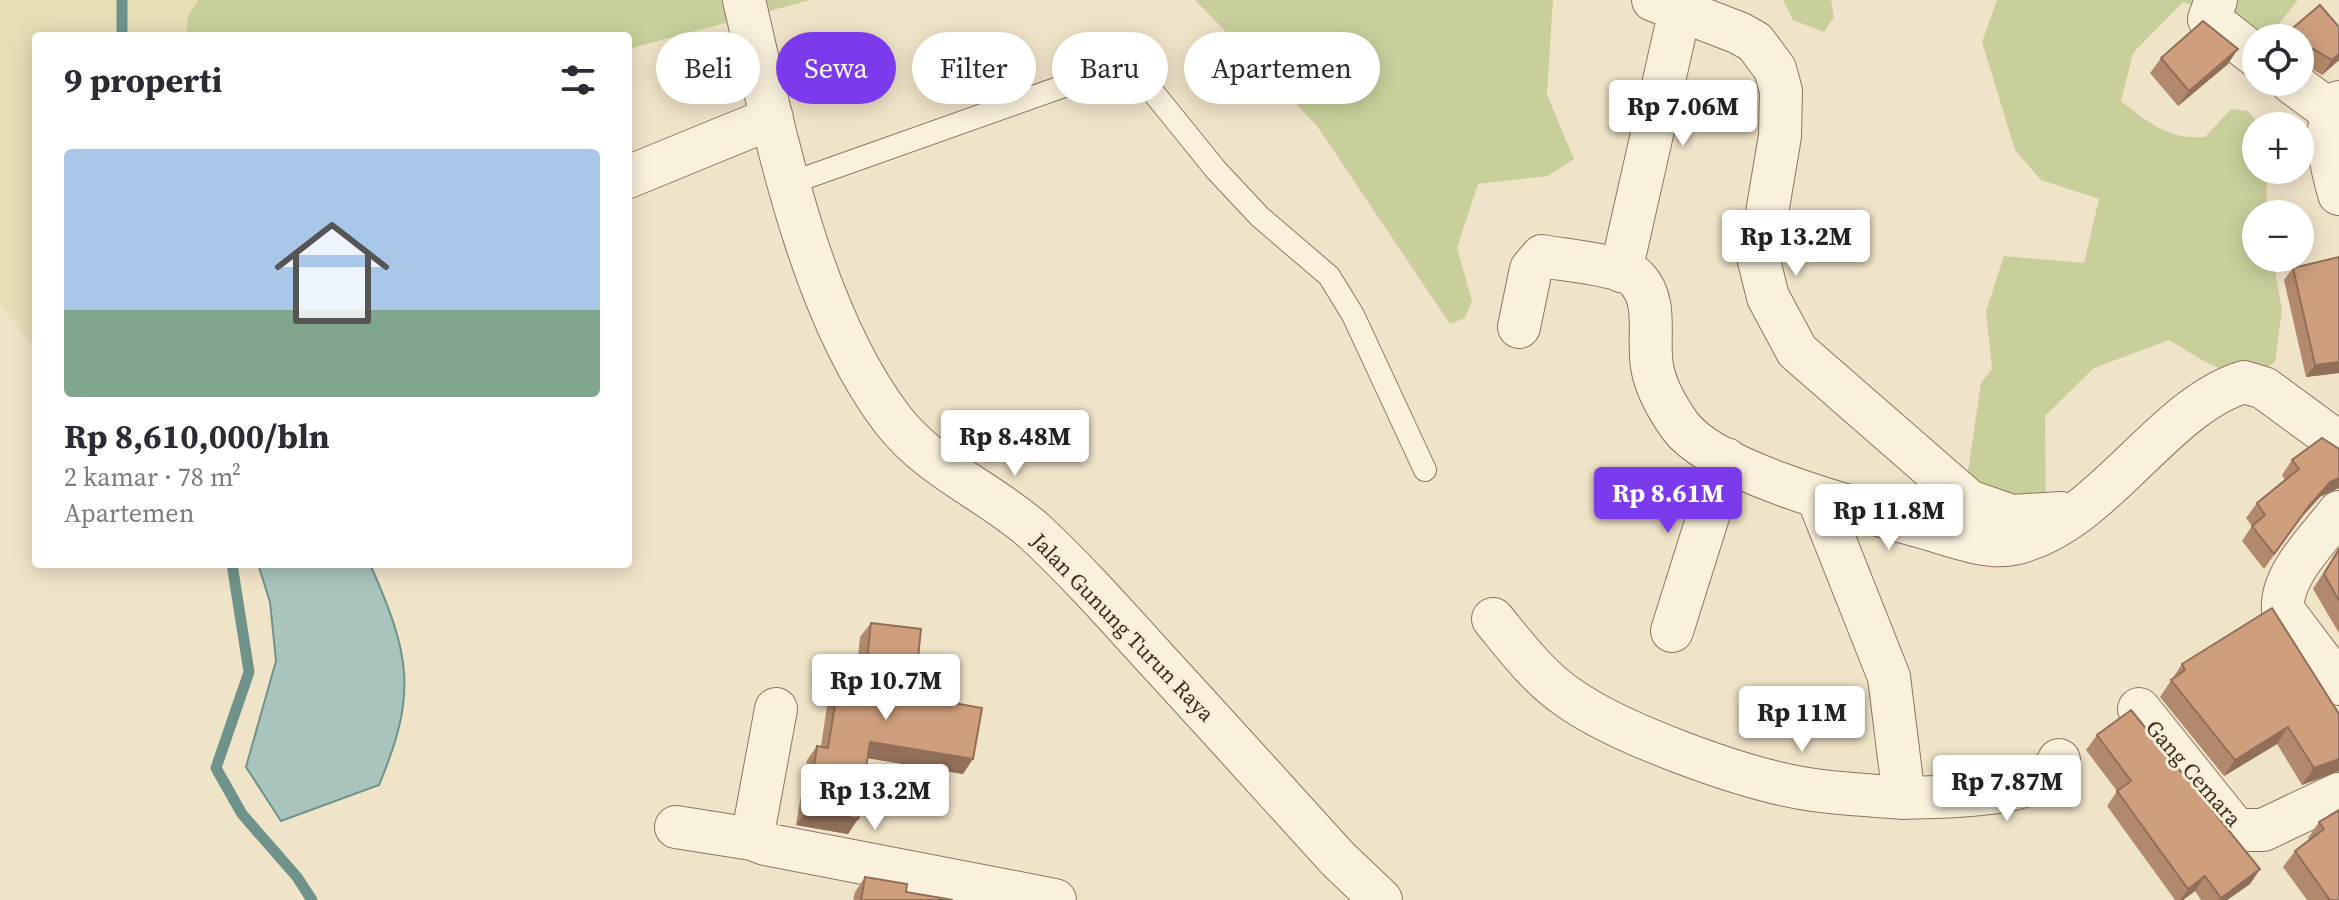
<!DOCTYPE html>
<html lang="id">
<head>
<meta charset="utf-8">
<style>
	body { margin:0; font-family:"Source Serif 4",serif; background:#f2f2f3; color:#2b2b33; height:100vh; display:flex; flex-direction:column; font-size:30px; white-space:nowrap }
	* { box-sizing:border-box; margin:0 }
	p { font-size:26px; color:#7c7c81 }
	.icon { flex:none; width:44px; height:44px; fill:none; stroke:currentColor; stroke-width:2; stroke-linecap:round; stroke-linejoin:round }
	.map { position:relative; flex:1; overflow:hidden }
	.panel { position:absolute; left:32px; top:32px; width:600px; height:536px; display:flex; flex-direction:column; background:#fff; border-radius:8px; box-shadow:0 4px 20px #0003 }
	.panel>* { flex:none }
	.top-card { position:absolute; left:656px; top:32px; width:760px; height:72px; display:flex; gap:16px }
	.controls { position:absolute; left:2242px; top:24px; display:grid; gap:16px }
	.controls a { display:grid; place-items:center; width:72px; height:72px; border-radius:50%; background:#fff; box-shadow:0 4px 20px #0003; font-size:40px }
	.price { position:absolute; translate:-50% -68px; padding:0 18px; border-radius:8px; background:#fff; color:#222; font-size:26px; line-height:52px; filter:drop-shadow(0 2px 4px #0008) }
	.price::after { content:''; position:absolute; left:50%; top:48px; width:24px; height:18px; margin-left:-12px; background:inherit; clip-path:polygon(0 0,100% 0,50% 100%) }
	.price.active { background:#7c3aed; color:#fff }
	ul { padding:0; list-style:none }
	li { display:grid; align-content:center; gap:16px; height:424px; padding:0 32px }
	li span { display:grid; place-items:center; height:248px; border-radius:8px; color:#555 }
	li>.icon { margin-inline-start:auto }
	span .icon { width:144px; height:144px; fill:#fffc; stroke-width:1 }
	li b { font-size:34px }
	h2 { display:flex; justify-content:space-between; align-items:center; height:96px; padding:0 32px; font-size:34px }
	.chip { padding:0 28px; border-radius:36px; background:#fff; box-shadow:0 4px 20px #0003; font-size:28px; line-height:72px }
	.chip.active { background:#7c3aed; color:#fff }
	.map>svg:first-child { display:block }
	.farmland { fill:#e6deb5 }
	.green { fill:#c9cf9b }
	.water { fill:#a9c4bc; stroke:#6f938a; stroke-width:2 }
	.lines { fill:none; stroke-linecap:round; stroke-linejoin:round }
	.stream { stroke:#6f938a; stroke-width:11 }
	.service-casing { stroke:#8d765c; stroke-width:24 }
	.minor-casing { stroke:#8d765c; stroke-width:44 }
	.service { stroke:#faf1dc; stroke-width:22 }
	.minor { stroke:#faf1dc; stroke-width:42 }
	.wall { fill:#b2896c }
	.shaded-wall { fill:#916f58 }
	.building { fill:#cf9f7d; stroke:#916f58; stroke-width:2 }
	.labels { text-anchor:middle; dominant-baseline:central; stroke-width:6; stroke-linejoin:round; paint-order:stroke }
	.street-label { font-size:22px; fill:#3d2e20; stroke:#f7eed8 }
</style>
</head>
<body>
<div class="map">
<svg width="2339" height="900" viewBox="0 0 2339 900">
	<rect width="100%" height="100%" fill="#f0e4c8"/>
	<!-- farmland -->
	<path class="farmland" d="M0,0h198l-10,16 -2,20h-150v314l-36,-45z"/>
	<!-- green -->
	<path class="green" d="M198,0h612l-182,49v-13h-442l2,-20z
		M1195,0h358l-6,95 27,64 -26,17 -70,8 -21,64 15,53 -7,17 -15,6 -133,-198z
		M1783,0h48l3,17 -10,15 -31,-12z
		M1997,0h301l-27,34 -88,-32 -50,51 -12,48c27,21 47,39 84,36l26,-28 17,2 12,15h-4v44h11l-1,44h-10v44h17l9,52 -7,52c-36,28 -73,-3 -106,-22l-75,28 -49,48 1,105 -82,-23 17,-115 11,-14 -6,-58 18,-55 80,7 15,-64 -58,-19 -26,-30 -33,-108z"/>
	<!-- water -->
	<path class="water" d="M258,564h112c40,91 48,128 9,221l-98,36 -35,-54 30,-106 -6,-59z"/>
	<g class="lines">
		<!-- stream -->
		<path class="stream" d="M122,36v-36
			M232,564l17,108 -33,96 26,46 55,63 15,23"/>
		<defs>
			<path id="service" d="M788,184l293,-104 33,-6 18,3 16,9 68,84 44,47 69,59 24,39 72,155"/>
			<path id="minor" d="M744,0c31,132 65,310 148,419 38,50 97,72 142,112 43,40 82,84 121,127 61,66 122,134 183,201l43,41
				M1653,0l86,33 16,9 20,27 6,22 -1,45 -21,125 9,36 29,54 172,150 43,15 49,-3
				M2216,0l-7,19 47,37
				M2291,82l42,31
				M2339,102c-19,29 -8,61 0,92
				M628,177l144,-59
				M1621,271l59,-261
				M1519,327l12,-58 11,-13c21,4 80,9 94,22 23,23 11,59 16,88 3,20 16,43 28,60 35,47 181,84 238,100 28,7 66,24 95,18 89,-19 148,-137 231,-162l20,6 75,55
				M2339,512c-20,27 -59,63 -56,98l56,74
				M1493,619c23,28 45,58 76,79 51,36 170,79 232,90 34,6 69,7 103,10l-15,-121 -71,-179
				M1672,631l54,-172
				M776,709l-24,130 13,5 290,56
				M2139,709l97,121h27l76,-36
				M1904,798c39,-2 138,2 155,-38
				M676,827l76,12"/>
		</defs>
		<!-- service casing -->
		<use href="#service" class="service-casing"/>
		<!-- minor casing -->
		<use href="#minor" class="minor-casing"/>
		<!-- service -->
		<use href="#service" class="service"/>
		<!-- minor -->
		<use href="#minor" class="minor"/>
	</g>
	<!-- wall -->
	<path class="wall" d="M2339,27v33l-17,15 -22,-13v-24h-16l4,-6z
		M2161,58l67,6 -50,42 -28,-33z
		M2293,268l46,105 -33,4 -22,-97z
		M2336,448l-16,49 -22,24 -34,48 -22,-28 10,-15 -6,-8 11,-15 28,-23 -3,-5 10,-15z
		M2339,548v85l-26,-44z
		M871,623l43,73 49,78 -95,-16 -10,61 -10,15 -52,-9 11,-65 10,-14h4l6,-40 10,-14 17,2 6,-57z
		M2182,664l157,50v57l-37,14 -25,-41 -53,32 -64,-79z
		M2097,735l163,134 -10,15 -23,16h-26l-6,-9 -12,9h-8l-68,-94 10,-15 -31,-41z
		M2339,810v90h-32l-24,-33 12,-16 14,-11 -1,-2 11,-16z
		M865,877l41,15 47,8h-100l2,-8z"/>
	<!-- shaded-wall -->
	<path class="shaded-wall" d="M2238,49l-10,15 -50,42 11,-15z
		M2339,54v6l-17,15 10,-15z
		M2339,362v11l-33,4 9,-12z
		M2339,478v10l-19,9 -22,24 -34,48 45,-63 21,-24z
		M2288,727l-11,17 -53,32 11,-16z
		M870,742l103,17 -10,15 -103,-17z
		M2339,759v12l-37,14 12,-17z
		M807,810l51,9 -10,15 -52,-9z
		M2260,869l-10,15 -23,16h-8z
		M2205,876l-10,15 -12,9h-3l8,-11z"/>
	<!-- building -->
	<path class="building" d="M2320,5l19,22v27l-7,6 -27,-16h-5v-6h-10l-2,-6z
		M2203,21l35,28 -49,42 -28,-33z
		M2339,257v105l-24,3 -22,-97z
		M2322,438l17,11v29l-9,4 -21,24 -35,48 -22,-28 13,-11 -8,-12 42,-34 -7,-9z
		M2339,549v52l-15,-27z
		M2272,608l67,106v45l-25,9 -26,-41 -53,33 -64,-80 14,-10 -3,-6z
		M871,623l50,6 -7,67 68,12 -9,51 -103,-17 -12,77 -51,-9 10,-64 11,2 9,-56 26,4z
		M2131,710l129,159 -39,29 -16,-22 -17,13 -71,-98 14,-10 -34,-46z
		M2339,810v90h-9l-35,-49 29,-22 -5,-7z
		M865,877l42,7 -1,8 47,8h-92z"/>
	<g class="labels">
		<!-- street labels -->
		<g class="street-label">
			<text transform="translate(1123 627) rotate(46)">Jalan Gunung Turun Raya</text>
			<text transform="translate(2194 773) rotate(49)">Gang Cemara</text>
		</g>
	</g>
</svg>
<div class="controls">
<a><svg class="icon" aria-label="locate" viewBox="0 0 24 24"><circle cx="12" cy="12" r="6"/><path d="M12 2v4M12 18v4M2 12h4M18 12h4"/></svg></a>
<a>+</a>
<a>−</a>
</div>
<b class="price" style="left:1683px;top:148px">Rp 7.06M</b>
<b class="price" style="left:1796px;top:278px">Rp 13.2M</b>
<b class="price" style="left:1015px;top:478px">Rp 8.48M</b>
<b class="price active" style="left:1668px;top:535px">Rp 8.61M</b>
<b class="price" style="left:1889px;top:552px">Rp 11.8M</b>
<b class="price" style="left:886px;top:722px">Rp 10.7M</b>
<b class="price" style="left:1802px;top:754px">Rp 11M</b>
<b class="price" style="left:2007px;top:823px">Rp 7.87M</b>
<b class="price" style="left:875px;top:832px">Rp 13.2M</b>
<div class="top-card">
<a class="chip">Beli</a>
<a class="chip active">Sewa</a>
<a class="chip">Filter</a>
<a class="chip">Baru</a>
<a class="chip">Apartemen</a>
</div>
<section class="panel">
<h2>9 properti<svg class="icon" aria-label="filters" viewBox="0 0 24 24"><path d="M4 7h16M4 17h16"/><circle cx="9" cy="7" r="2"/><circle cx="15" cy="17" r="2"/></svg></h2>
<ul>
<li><span style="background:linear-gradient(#a9c7e8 65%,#7fa58c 0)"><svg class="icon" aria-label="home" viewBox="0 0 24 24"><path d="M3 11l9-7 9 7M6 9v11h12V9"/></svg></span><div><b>Rp 8,610,000/bln</b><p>2 kamar · 78 m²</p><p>Apartemen</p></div></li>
</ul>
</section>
</div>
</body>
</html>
